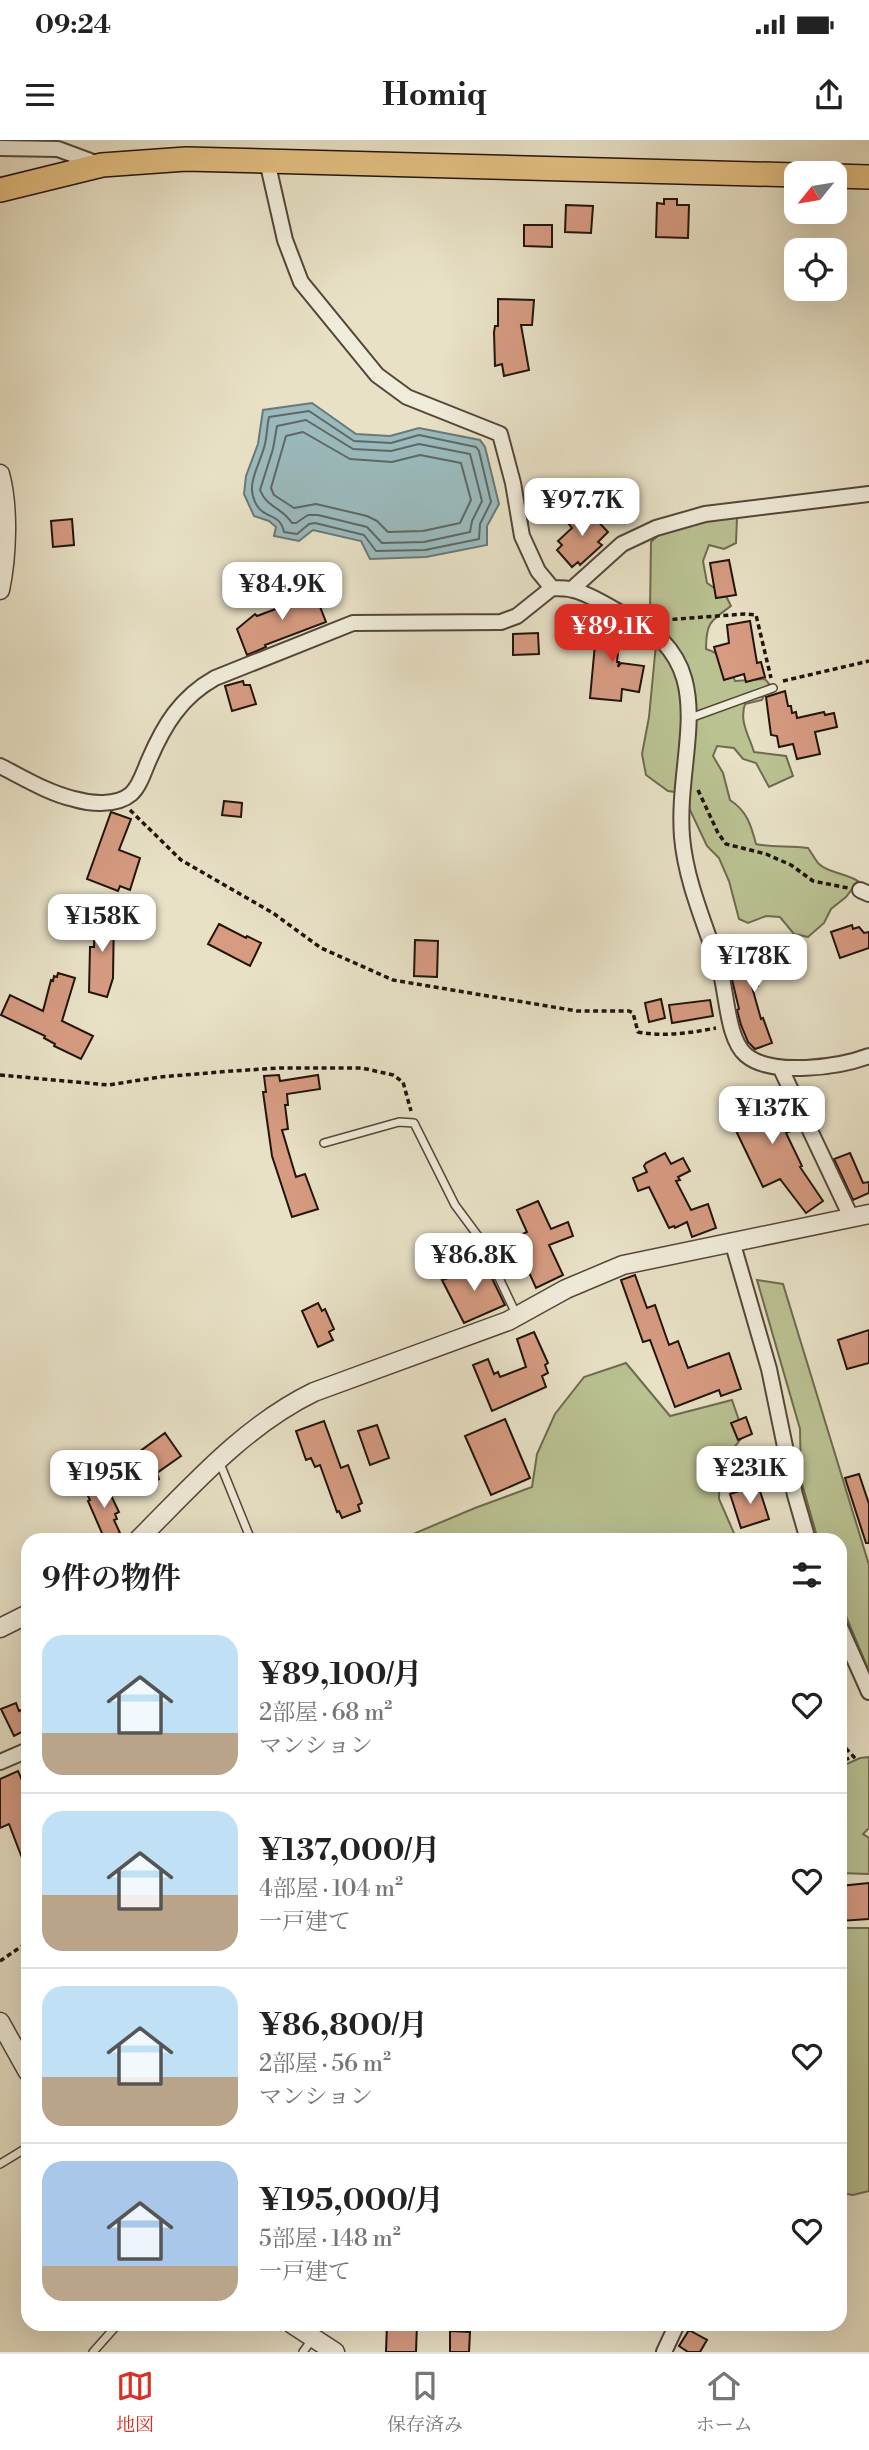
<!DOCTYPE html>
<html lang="ja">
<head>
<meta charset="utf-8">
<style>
	body { margin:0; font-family:"Libre Bodoni","Noto Serif JP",serif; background:#f6f6f6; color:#222; height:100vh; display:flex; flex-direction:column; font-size:26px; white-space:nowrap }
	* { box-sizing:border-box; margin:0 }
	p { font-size:23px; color:#767676 }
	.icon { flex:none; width:38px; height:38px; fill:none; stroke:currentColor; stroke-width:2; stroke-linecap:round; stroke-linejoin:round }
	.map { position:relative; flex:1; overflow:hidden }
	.side { position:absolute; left:21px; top:1393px; width:826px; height:798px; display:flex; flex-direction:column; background:#fff; border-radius:21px; box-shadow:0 7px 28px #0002 }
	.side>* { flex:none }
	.needle { width:46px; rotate:240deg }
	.fabs { position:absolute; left:784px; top:21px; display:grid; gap:14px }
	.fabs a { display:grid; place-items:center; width:63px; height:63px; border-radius:14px; background:#fff; box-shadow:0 7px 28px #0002; font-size:35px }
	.price { position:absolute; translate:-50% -60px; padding:0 16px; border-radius:14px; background:#fff; color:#222; font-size:23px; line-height:46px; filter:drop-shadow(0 2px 4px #0008) }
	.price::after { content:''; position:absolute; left:50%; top:42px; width:21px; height:16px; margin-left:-10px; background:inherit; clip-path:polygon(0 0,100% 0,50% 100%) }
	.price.active { background:#d93025; color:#fff }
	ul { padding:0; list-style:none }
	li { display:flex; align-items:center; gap:21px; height:175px; padding:0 21px }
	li+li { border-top:2px solid #e0e0e0 }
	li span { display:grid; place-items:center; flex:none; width:196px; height:140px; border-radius:21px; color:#555 }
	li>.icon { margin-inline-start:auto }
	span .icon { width:84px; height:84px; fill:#fffc; stroke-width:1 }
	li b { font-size:30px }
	h2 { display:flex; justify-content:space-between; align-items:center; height:84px; padding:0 21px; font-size:30px }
	.status { display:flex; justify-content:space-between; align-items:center; height:49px; padding:0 35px; background:#fff; direction:ltr }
	.status svg { height:19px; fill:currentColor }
	header { display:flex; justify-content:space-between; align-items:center; height:91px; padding:0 21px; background:#fff; font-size:32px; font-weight:700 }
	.tabs { display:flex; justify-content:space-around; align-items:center; height:98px; border-top:2px solid #e0e0e0; background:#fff; font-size:19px; color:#767676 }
	.tabs a { display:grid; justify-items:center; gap:4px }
	.tabs .active { color:#d93025 }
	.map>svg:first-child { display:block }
	.green { fill:#bac292; stroke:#6e6b4f; stroke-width:2 }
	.water { fill:#9bbbbe; stroke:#6b7877; stroke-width:2 }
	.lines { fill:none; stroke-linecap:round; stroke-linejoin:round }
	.shore { stroke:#5e6865; stroke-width:2 }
	.building { fill:#d69b81; stroke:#22140c; stroke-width:2 }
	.service-casing { stroke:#54473a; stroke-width:10 }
	.minor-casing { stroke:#54473a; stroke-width:18 }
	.tertiary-casing { stroke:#54473a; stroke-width:21 }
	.primary-casing { stroke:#22140c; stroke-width:26 }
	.path { stroke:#22140c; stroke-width:3.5; stroke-dasharray:5 3.5; stroke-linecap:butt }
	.service { stroke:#f0ecda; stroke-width:7 }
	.minor { stroke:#f0ecda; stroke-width:14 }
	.tertiary { stroke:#f0ecda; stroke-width:18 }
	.primary { stroke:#e4c083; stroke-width:23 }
</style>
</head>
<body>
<div class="status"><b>09:24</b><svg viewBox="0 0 49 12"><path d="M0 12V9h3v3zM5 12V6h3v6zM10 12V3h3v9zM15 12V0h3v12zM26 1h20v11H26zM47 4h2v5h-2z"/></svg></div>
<header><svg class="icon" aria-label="menu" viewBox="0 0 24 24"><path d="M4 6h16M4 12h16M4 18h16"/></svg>Homiq<svg class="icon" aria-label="share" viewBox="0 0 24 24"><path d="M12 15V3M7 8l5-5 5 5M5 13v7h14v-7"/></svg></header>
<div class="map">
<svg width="869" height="2212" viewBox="0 0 869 2212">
	<rect width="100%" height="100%" fill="#e8e1c6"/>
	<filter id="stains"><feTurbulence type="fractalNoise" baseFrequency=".00286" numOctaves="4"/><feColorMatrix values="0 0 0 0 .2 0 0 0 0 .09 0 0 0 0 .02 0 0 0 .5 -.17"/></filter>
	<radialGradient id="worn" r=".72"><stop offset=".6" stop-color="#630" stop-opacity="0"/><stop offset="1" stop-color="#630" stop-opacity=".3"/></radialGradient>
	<!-- green -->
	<path class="green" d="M726,378h11l-1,25 -12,6 -15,-4 -6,16 4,22 19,13 5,10c-21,15 -25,17 -25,43 19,6 22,15 29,32l30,-2 4,5 -7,16 -17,4c-6,17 4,32 9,48l32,4 7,20 -24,11 -13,-24 -13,-4 -9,-11 -17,-2 -4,10 10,17 7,27c17,11 21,25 26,44 17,4 34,1 52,4 4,5 7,12 11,16 9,9 27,9 39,17l-12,16 -15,12 -7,14 -16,14 -14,-3 -14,-17 -14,-1 -18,7 -9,-4 -10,-38 -10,-23 -12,-12 -25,-53 -14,-2 -22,-16 -4,-21 7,-37 7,-73 -6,-34 1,-68c18,-20 49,-21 75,-24z
		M757,1140l26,4 86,281v106l-29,-69v-62h-22l-17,-60 -1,-51z
		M626,1223l44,53 62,-16 12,35 -24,30 -1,34 18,41h-323l-1,-6 62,-26 57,-21 5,-33 18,-40 29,-37z
		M869,1617v71l-6,6 6,4v36l-29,-1v-106l20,-9z
		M840,1788h29v263l-16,4 -13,-2z"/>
	<!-- water -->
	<path class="water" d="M312,263l44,31 34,2 29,-8 61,12 5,7 14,57 -12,22v19l-61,12 -56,2 -9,-18 -48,-11 -14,11 -25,-5 2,-9 -7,-6 -15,-5 -10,-22 2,-18 12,-32 5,-34z"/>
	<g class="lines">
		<!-- shore -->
		<path class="shore" d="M309,271l45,30 37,2 28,-8 57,12 3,4 12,51 -11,22 -1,15 -54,11 -49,1 -12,-16 -49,-12 -6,1 -12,10 -13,-2c-4,-19 -18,-13 -26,-25 -15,-21 2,-41 7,-63 2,-9 2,-18 4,-27z
			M306,280l47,29 38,2 28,-7 51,10 12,47 -10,20 -2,11 -46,10 -42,1 -15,-16 -49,-12h-10l-12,8h-4c-10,-16 -25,-15 -32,-33l13,-41 4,-23z
			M303,292l47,27 42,3 28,-7 41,8 10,37 -11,23 -37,8 -35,1 -11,-11 -10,-5 -51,-12 -22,4 -20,-13 -3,-7 15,-52z"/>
	</g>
	<!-- building -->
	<path class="building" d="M664,59h13v6h12l-1,33 -32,-1 1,-34 7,1z
		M566,65l27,1 -2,27 -26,-1z
		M524,85h28v22l-28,-1z
		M498,159l36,1 -2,25h-11l8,45 -25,6 -2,-12 -7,2 -1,-34 1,-6h3z
		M584,368l4,5 1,-1 19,20 -10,10 4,3 -22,20 -2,-3 -6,5 -15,-17 5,-5 -4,-4 14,-13 -4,-5z
		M72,379l2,26 -21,2 -2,-26z
		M729,420l7,35 -20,3 -6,-35z
		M307,447l3,10 5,-3 11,28 -61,23 1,2 -19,8 -10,-26 18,-15 2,2 40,-15 -4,-9z
		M598,472l23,12 -4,38h2l-1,5 3,-4 23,3 -5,26 -17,-3 -1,12 -31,-3z
		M750,481l7,42 4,-1 4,15 -19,5 -2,-8 -20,6 -10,-33 15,-4 -2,-18z
		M538,493l1,21 -26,1v-21z
		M243,541l1,4h6l6,19 -24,7 -7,-25z
		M785,551l3,15h3l1,7 4,-1 1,6 27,-6 1,3 9,-2 3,14 -22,5 5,22 -23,5 -4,-15 -14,3 -2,-11 -6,-1 -5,-38z
		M224,661l18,2 -1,14 -19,-2z
		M111,672l20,7 -12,31 21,8 -10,32 -10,-4 -2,5 -31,-12z
		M95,770l19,1 -1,67 -6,19 -18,-5 1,-45h4z
		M219,784l27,14 1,-2 14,7 -11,23 -42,-22z
		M852,785l1,4 6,-2 5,6 5,-1v16l-29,10 -9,-26z
		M415,800l23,1 -1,36 -23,-1z
		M786,806l5,15 -37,13 4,12 -6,1 9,32 2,-1 9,25 -17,6 -7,-7 -7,-17 -4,-15 2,-1 -10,-42 35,-10 -1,-4z
		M58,833l17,5 -13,43 31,15 -12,23 -27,-13 1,-2 -11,-6 1,-2 -44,-21 9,-20 33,16 8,-31 2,1 1,-5 3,1z
		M661,859l4,19 -16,4 -4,-19z
		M710,860l3,16 -41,7 -3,-18z
		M279,935l1,6 38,-6 2,14 -33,5 1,11h-3l3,24 -6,1 14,47 9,-3 13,35 -26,8 -20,-61 -9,-64h3l-2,-16z
		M773,949l18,42 -5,2 16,33 -2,1 23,34 -17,12 -26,-34 -17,8 -37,-77 4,-3 -1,-2 12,-6 2,4z
		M665,1013l6,11 12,-6 7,13 -12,6 2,3 -4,1 15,29 17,-6 8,24 -24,9 -5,-15 -12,6 -1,-2 -5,2 -20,-41 -11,4 -5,-13 14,-6 -3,-6 2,-3z
		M850,1013l13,30 6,-1v11l-16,7 -19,-41z
		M538,1061l13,28 17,-7 5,14 -24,9 14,30 -27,13 -9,-20 -5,2 -4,-8 -16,7 -6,-11 11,-5 -2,-4 7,-3 -3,-6 18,-8 -10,-22z
		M485,1124l20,41 -41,18 -22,-43 25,-8z
		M635,1135l12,33 8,-3 14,40 9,-4 10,27 41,-15 12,36 -20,7 -2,-6 -44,17 -25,-67 -7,2 -22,-62z
		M318,1163l4,8 3,-2 9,20 -5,3 4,8 -15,7 -16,-36z
		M869,1190v33l-22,6 -9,-29z
		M534,1192l14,31 -3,2 3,8 -6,3 4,11 -54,24 -19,-46 15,-6 6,15 4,-2 2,5 26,-10 -9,-28z
		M746,1277l6,17 -14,6 -7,-17z
		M505,1279l25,59 -39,17 -26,-59z
		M324,1281l17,47 7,-3 14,38 -4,2 2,6 -18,7 -3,-7 -2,1 -17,-47 -5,2 -4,-9 -5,2 -10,-29z
		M377,1285l12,33 -19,7 -12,-34z
		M165,1293l16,23 -24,17 2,6 -18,13 -20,-27z
		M859,1334l10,30v39h-3l-21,-65z
		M105,1343l14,29 -4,2 2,5 -3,1 6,13 -15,7 -17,-39 2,-1 -4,-8z
		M758,1345l11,34 -28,9 -11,-34z
		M16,1563l3,8 4,-2 5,12v8l-14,7 -13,-27z
		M18,1631l10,23 -1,77 -18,-47 -9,4v-49z
		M869,1743v36l-29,2v-35z
		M387,2184h30l-1,28h-30z
		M689,2190l18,10 -7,12h-12l-9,-6z
		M450,2191l20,1 -1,20h-19z"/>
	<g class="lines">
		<defs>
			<path id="service" d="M690,578l83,-30
				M324,1003l75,-21 15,1 41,82 26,35 36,76
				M219,1321l32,79
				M0,2024l28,-17
				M93,2212l25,-28
				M303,2212l10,-14"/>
			<path id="minor" d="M0,8l58,1 43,16
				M267,21l18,79 16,42 76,93 30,22 93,37 13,49 9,53 16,35 14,17
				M572,449l50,-45 34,-16 49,-14 164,-20
				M0,626c24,12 48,27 74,33 17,5 43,7 57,-5 9,-8 13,-23 18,-34 15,-35 32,-63 66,-82l138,-55 148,-1 16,-6 35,-28c7,0 15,0 21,2 17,4 33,15 48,23 106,48 54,136 61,224 4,46 24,89 38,133 7,23 7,69 26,85 26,22 94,12 123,1
				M860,750l9,4
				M781,929l70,148
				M732,1101l37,128 26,126 13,45
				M840,1487l29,65
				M0,1622l28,-12
				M664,2212l13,-28"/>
			<path id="tertiary" d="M0,334c9,33 7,83 0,116
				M138,1400c54,-54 106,-114 176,-148l194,-71 58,-32 57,-24 246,-51
				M0,1488l28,-14
				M0,1882l28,50
				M292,2184l43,28"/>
			<path id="primary" d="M835,36l34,1
				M0,50l102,-25 84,-6 610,16"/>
		</defs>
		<!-- service casing -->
		<use href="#service" class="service-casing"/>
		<!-- minor casing -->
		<use href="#minor" class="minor-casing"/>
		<!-- tertiary casing -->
		<use href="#tertiary" class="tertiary-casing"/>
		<!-- primary casing -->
		<use href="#primary" class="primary-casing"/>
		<!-- path -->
		<path class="path" d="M664,480l81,-6 11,1 15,63
			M783,541l86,-20
			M698,650l20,43 8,11 40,10 25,11 22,16 35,7
			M130,670l51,50 92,53 48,35 72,32 184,31h52l4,2 5,19c26,5 52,1 78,-4
			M0,935l108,10 52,-8 72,-6 48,-3h82l31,7 10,7 8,29
			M840,1602l14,15 -14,4
			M0,1821l28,-19"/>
		<!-- service -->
		<use href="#service" class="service"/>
		<!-- minor -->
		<use href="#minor" class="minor"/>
		<!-- tertiary -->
		<use href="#tertiary" class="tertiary"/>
		<!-- primary -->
		<use href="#primary" class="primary"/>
	</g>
	<rect width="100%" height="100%" filter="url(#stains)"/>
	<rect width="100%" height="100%" fill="url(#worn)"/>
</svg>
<div class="fabs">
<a><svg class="needle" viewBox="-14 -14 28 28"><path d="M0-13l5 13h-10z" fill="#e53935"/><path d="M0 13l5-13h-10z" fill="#767676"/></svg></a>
<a><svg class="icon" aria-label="locate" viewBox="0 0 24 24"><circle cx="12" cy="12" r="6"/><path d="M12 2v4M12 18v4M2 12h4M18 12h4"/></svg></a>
</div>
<b class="price" style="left:582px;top:398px">¥97.7K</b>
<b class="price" style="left:282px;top:482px">¥84.9K</b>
<b class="price active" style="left:612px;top:524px">¥89.1K</b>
<b class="price" style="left:102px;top:814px">¥158K</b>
<b class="price" style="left:754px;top:854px">¥178K</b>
<b class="price" style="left:772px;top:1006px">¥137K</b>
<b class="price" style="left:474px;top:1153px">¥86.8K</b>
<b class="price" style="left:750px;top:1366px">¥231K</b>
<b class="price" style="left:104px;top:1370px">¥195K</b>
<section class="side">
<h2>9件の物件<svg class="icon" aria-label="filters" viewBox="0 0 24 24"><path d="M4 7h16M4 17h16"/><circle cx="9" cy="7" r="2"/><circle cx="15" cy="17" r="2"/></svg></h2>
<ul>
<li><span style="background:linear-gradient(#bfe0f5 70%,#b9a48a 0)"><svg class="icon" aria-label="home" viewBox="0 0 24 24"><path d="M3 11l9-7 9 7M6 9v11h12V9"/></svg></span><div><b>¥89,100/月</b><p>2部屋 · 68 m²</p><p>マンション</p></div><svg class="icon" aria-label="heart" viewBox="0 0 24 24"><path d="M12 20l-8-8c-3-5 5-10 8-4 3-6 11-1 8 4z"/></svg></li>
<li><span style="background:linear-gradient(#bfe0f5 60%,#b9a48a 0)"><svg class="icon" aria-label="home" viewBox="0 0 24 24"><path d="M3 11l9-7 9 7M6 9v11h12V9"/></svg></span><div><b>¥137,000/月</b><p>4部屋 · 104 m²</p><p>一戸建て</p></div><svg class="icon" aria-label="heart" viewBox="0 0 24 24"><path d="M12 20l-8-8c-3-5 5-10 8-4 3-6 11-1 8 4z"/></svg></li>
<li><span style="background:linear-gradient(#bfe0f5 65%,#b9a48a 0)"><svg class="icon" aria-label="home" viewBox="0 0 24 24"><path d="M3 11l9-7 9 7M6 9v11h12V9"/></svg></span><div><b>¥86,800/月</b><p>2部屋 · 56 m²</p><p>マンション</p></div><svg class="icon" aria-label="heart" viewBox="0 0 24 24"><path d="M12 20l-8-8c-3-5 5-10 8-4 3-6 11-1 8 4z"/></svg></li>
<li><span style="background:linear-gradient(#a9c7e8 75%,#b9a48a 0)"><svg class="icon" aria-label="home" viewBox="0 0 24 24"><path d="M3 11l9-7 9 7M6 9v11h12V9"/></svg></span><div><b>¥195,000/月</b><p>5部屋 · 148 m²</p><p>一戸建て</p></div><svg class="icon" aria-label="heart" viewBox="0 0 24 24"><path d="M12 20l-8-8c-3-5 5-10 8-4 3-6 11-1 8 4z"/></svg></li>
</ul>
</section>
</div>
<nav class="tabs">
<a class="active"><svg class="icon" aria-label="map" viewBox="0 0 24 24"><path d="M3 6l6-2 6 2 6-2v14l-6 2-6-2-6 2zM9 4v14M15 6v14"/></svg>地図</a>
<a><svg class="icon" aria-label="saved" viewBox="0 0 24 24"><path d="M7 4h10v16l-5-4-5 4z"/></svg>保存済み</a>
<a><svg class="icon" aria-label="home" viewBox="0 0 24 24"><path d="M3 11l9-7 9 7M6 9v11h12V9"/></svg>ホーム</a>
</nav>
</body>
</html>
